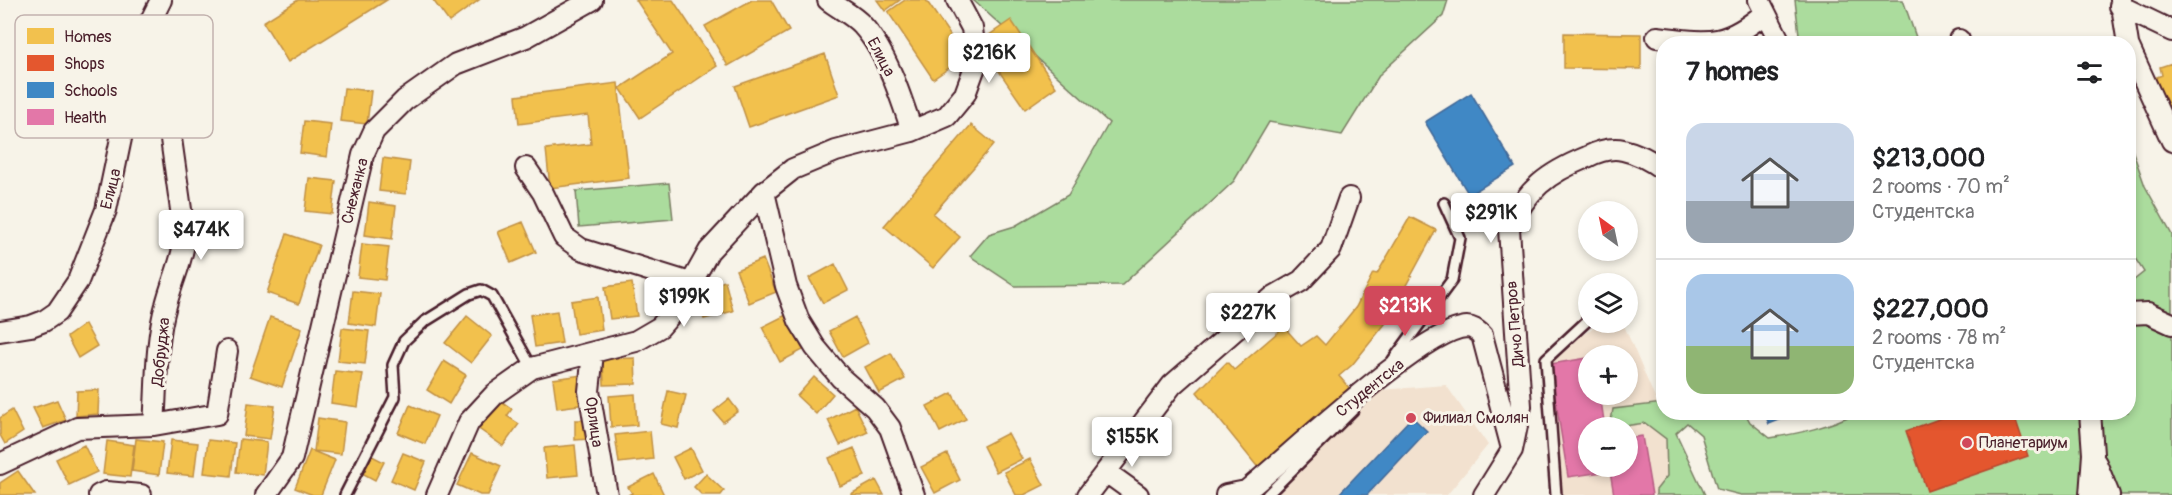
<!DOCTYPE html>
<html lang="en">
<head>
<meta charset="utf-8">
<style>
	body { margin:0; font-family:Pangolin,sans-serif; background:#f6f6f6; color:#202124; height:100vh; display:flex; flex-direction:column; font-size:22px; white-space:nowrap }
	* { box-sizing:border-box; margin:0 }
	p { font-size:20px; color:#757577 }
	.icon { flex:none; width:33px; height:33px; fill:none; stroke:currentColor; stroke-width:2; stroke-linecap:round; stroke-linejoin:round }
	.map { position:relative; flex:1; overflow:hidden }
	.sheet { position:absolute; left:1656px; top:36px; width:480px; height:384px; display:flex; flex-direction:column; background:#fff; border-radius:24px; box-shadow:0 3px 9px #0003 }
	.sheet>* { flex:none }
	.needle { width:39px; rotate:327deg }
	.fabs { position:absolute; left:1578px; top:201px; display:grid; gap:12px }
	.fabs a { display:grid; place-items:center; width:60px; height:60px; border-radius:50%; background:#fff; box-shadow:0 3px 9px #0003; font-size:30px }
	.price { position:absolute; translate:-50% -51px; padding:0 14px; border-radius:6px; background:#fff; color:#222; font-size:20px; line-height:39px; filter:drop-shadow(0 2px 3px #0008) }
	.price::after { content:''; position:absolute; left:50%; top:36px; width:18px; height:14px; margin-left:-9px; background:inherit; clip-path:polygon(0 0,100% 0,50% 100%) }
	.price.current { background:#d1495b; color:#fff }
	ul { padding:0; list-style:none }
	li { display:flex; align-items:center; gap:18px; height:150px; padding:0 30px }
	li+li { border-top:2px solid #e0e0e0 }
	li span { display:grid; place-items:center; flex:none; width:168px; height:120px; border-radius:18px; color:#555 }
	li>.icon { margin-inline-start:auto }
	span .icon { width:72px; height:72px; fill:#fffc; stroke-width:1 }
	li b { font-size:26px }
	h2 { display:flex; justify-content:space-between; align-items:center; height:72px; padding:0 30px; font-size:26px }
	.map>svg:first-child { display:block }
	.built { fill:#f2e1cf; fill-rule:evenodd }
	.green { fill:#abdc9d; stroke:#7a7e64; stroke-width:1.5 }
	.homes { fill:#f2c14e; stroke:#c09044; stroke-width:1.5 }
	.shops { fill:#e4572e; stroke:#b6462d; stroke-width:1.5 }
	.schools { fill:#3f88c5; stroke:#426897; stroke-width:1.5 }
	.health { fill:#e377a8; stroke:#b55d82; stroke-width:1.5 }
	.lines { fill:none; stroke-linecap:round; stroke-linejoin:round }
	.service-casing { stroke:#4a1f2b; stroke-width:14 }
	.minor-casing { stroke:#4a1f2b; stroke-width:24 }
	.service { stroke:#f7f3e8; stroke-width:9 }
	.minor { stroke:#f7f3e8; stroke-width:20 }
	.poi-dot { fill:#d1495b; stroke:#f7f3e8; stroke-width:2 }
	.labels { text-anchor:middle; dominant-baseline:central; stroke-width:6; stroke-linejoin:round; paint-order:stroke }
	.street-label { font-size:16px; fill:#4a1f2b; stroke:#f7f3e8 }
	.poi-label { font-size:16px; fill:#4a1f2b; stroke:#f7f3e8; text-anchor:start }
	.key { fill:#f7f3e8; stroke:#c3b3af; stroke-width:1.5 }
	.key-label { font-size:16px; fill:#4a1f2b }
</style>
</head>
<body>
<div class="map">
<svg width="2172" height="495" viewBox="0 0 2172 495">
	<rect width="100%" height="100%" fill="#f7f3e8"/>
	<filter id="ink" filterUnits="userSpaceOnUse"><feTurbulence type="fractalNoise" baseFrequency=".0167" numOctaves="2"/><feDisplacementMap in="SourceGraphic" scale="12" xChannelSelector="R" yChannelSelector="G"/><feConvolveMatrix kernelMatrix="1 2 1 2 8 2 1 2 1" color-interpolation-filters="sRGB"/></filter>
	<g filter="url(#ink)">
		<!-- built -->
		<path class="built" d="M1599,323h24l52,122 1,50h-115l-11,-135zM1588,356h40v38h-40zM1588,428h40v38h-40z
			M1446,385l42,60 -41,50h-175l109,-105z"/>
		<!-- green -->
		<path class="green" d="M973,0h475l-5,16 -63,58 -38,61 -73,-13 -35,59 -112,104 -107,1 -45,-30 19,-22 26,-8 53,-31 41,-72z
			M1795,0h108l15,43h-118z
			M2129,141l16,45 27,49v260h-431l-24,-6 -16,-54 -14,-12 -11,10 29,62h-49v-5l11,-14 -1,-37 -21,-16 -35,5 3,-19 50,-6 1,9 81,1 5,9 20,16c31,-5 58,-11 86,-25l272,-1 1,-128 15,-12 -15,-23z
			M669,183l4,36 -94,8 -3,-36z"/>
		<!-- homes -->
		<path class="homes" d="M298,0h89l-99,62 -25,-40z
			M433,0h46l-30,22z
			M636,0h37l44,66 -77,52 -20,-30 52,-34z
			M752,0h19l18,31 -61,35 -23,-40z
			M877,0h23l-15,11z
			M905,0h21l39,57 -32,22 -45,-67z
			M1011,20l45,67 -31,22 -46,-67z
			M1564,33l77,1v35l-77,-1z
			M825,54l14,41 -90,32 -14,-41z
			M2172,63v44l-11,3 -9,-31 10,-4 -2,-8z
			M618,83l11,95 -79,10 -4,-39 45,-5 -3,-29 -69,9 -3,-28z
			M344,88l27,3 -4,33 -27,-3z
			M304,121l27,3 -4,33 -27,-4z
			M971,125l23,19 -61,70 27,23 -27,31 -49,-42z
			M383,158l27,4 -4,32 -27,-3z
			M309,178l27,3 -4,33 -27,-3z
			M369,202l27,4 -4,33 -27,-4z
			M1410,217l26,13 -51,94 -33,41 -13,11 11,13 -55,46 -5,18 -26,22 -67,-83 30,-30 7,8 50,-43 17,19 15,-10 9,9 31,-38 17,-34 4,1z
			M523,222l13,30 -25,11 -13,-31z
			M287,234l32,11 -20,59 -32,-11z
			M362,244l27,3 -4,33 -27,-3z
			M763,259l13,33 -27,11 -13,-33z
			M835,264l13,26 -25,13 -14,-25z
			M725,281l8,30 -29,8 -8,-29z
			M632,283l5,33 -27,3 -5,-32z
			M353,291l27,3 -4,33 -27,-4z
			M598,297l4,33 -26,4 -5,-33z
			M557,311l5,32 -27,4 -5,-32z
			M786,315l17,35 -23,12 -18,-35z
			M467,316l25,20 -21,27 -26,-20z
			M270,317l32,11 -20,59 -32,-11z
			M855,317l13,26 -25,14 -14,-26z
			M85,324l12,22 -19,12 -11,-21z
			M342,328l27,3 -4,33 -27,-3z
			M891,353l14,26 -26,14 -14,-26z
			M635,358l1,26 -32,1 -1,-26z
			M444,361l22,14 -17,29 -22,-14z
			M335,371l28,3 -5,33 -27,-4z
			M582,375l4,29 -29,4 -4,-29z
			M814,377l19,17 -17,20 -19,-18z
			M99,390l-1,24 -22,2 1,-25z
			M668,391l18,4 -8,33 -17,-4z
			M952,393l14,26 -26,13 -13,-26z
			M635,394l2,31 -26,2 -2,-31z
			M497,398l15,11 -5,7 12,8 -16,22 -27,-19z
			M729,399l9,12 -15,11 -9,-11z
			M57,400l9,20 -23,8 -10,-20z
			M248,403l27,3 -5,33 -26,-3z
			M410,405l27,11 -12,28 -27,-11z
			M855,406l13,26 -28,13 -12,-25z
			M12,410l11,22 -18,12 -5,-9v-17z
			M318,418l27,4 -4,32 -27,-3z
			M575,420h13l1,19 -14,1z
			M650,431l3,28 -34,4 -4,-28z
			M1008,433l14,26 -26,13 -13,-26z
			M136,439l27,3 -4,33 -27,-4z
			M240,439l27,3 -4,33 -27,-3z
			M171,440l27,3 -4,33 -27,-3z
			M208,440l27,3 -4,33 -27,-3z
			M107,441l27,4 -4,32 -27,-3z
			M84,445l13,27 -28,13 -13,-26z
			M575,445l3,30 -31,3 -3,-30z
			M691,448l11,22 -18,9 -11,-22z
			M854,448l11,28 -25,10 -11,-28z
			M310,450l25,10 -14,35h-8l-18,-7z
			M403,453l23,9 -12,28 -23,-10z
			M472,453l29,13 -13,29h-8l-23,-10z
			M947,454l13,26 -25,13 -14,-26z
			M370,455l14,7 -9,18 -15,-8z
			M1030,459l14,26 -20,10h-8l-12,-23z
			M18,471l17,24h-35v-12z
			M654,474l10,21h-36l4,-2 -4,-6z
			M706,474l18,17 -3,4h-19l-8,-8z
			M876,480l8,15h-33v-1z"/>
		<!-- shops -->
		<path class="shops" d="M1958,412h55l15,44 -101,35 -21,-60z"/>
		<!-- schools -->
		<path class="schools" d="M1471,93l44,74 -46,28 -44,-73z
			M1764,412h36l-31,12z
			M1412,417l15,14 -60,64h-29z"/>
		<!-- health -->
		<path class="health" d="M1588,358v36h12l5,34h-17v38h40v-28l14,-2 10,59h-38l-4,-24 -42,6 -18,-113z"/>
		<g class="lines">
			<defs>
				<path id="service" d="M1393,360l59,-80 8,-42 -16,-35
					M345,495l50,-98 -2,-32 11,-24 20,-19 45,-28 12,-4 11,6 40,72
					M1267,495l86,-85
					M1556,495l-10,-136 42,-39"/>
				<path id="minor" d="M828,0c10,8 25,15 34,25 24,26 39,72 50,106
					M1759,0l22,44
					M2121,0l7,44
					M2120,6l52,25
					M1657,37c51,6 67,11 108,-24
					M142,38l10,7 8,16 25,177c-3,24 -13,43 -19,67 -11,38 -9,81 -12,120
					M1959,40l1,4
					M2128,45l44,96
					M526,168l17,25 21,44 17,12 109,34
					M764,192l22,94 13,35 16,26 26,31 34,30 15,20 24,67
					M2128,314l20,-1 24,11
					M0,331l31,-5 13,-5 13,-9 21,-31 28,-71 36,-172 19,-38
					M593,353l-4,38 18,104
					M2090,412l3,42 -3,41
					M2096,463l13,32
					M0,464l77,-36 77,-3 63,-11 10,-63
					M1106,472l32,23
					M99,495l7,-3 35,3
					M266,495l26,-37 71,-303 11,-24 31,-31 51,-36 70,-27 66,-37
					M437,495l32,-73 26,-28 37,-26 104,-27 24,-14 19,-22 30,-54 55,-59 29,-23 43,-18 76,-20 35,-15 18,-22 11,-30 -4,-36 -15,-28
					M1088,495l84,-110 101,-88 28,-16 30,-32 18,-51
					M1226,495l20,-4c40,-32 178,-163 221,-164 6,0 10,4 15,8l29,110
					M1484,495l28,-45 9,-44 -12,-177c17,-40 39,-56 78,-72 10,-5 24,-10 36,-7 14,3 29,11 41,20"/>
			</defs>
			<!-- service casing -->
			<use href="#service" class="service-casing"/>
			<!-- minor casing -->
			<use href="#minor" class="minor-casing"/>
			<!-- service -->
			<use href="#service" class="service"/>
			<!-- minor -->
			<use href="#minor" class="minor"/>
		</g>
	</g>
	<!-- markers -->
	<g class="poi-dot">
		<circle cx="1411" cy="418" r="6"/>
		<circle cx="1967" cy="443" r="6"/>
	</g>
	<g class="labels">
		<!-- street labels -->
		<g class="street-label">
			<text transform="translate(881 57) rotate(62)">Елица</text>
			<text transform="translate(111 189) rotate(-76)">Елица</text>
			<text transform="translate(355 191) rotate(-76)">Снежанка</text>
			<text transform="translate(1515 324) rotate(-95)">Дичо Петров</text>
			<text transform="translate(161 352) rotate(-84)">Добруджа</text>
			<text transform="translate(1370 388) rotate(-39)">Студентска</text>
			<text transform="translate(594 422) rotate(82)">Орлица</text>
		</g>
		<!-- poi labels -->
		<g class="poi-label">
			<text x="1423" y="418">Филиал Смолян</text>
			<text x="1979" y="443">Планетариум</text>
		</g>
	</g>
	<!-- legend -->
	<rect x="15" y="15" width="198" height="123" rx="9" class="key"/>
	<rect x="27" y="28" width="27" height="16" fill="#f2c14e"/>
	<rect x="27" y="55" width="27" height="16" fill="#e4572e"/>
	<rect x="27" y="82" width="27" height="16" fill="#3f88c5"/>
	<rect x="27" y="109" width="27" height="16" fill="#e377a8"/>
	<g class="key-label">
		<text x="64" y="42">Homes</text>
		<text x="64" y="69">Shops</text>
		<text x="64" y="96">Schools</text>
		<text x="64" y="123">Health</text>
	</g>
</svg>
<div class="fabs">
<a><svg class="needle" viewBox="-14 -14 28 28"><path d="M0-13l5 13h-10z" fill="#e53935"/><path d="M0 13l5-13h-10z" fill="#757577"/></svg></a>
<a><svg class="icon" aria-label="layers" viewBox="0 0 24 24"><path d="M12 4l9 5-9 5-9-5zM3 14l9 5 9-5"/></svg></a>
<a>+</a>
<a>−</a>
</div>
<b class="price" style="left:989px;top:84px">$216K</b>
<b class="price" style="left:1491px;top:244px">$291K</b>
<b class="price" style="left:201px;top:261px">$474K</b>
<b class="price" style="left:684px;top:328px">$199K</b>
<b class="price current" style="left:1405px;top:337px">$213K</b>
<b class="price" style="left:1248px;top:344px">$227K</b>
<b class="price" style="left:1132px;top:468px">$155K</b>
<section class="sheet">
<h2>7 homes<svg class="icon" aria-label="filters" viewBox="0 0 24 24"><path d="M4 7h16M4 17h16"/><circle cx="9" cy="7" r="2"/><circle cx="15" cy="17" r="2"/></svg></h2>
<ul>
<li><span style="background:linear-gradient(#c9d6e8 65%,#9aa5b1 0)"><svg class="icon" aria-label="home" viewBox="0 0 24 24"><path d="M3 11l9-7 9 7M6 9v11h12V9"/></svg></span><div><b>$213,000</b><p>2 rooms · 70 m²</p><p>Студентска</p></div></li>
<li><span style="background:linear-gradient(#a9c7e8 60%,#8fb573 0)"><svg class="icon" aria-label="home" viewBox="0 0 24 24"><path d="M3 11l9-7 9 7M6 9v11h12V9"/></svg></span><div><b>$227,000</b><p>2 rooms · 78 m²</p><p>Студентска</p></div></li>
</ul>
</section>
</div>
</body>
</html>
